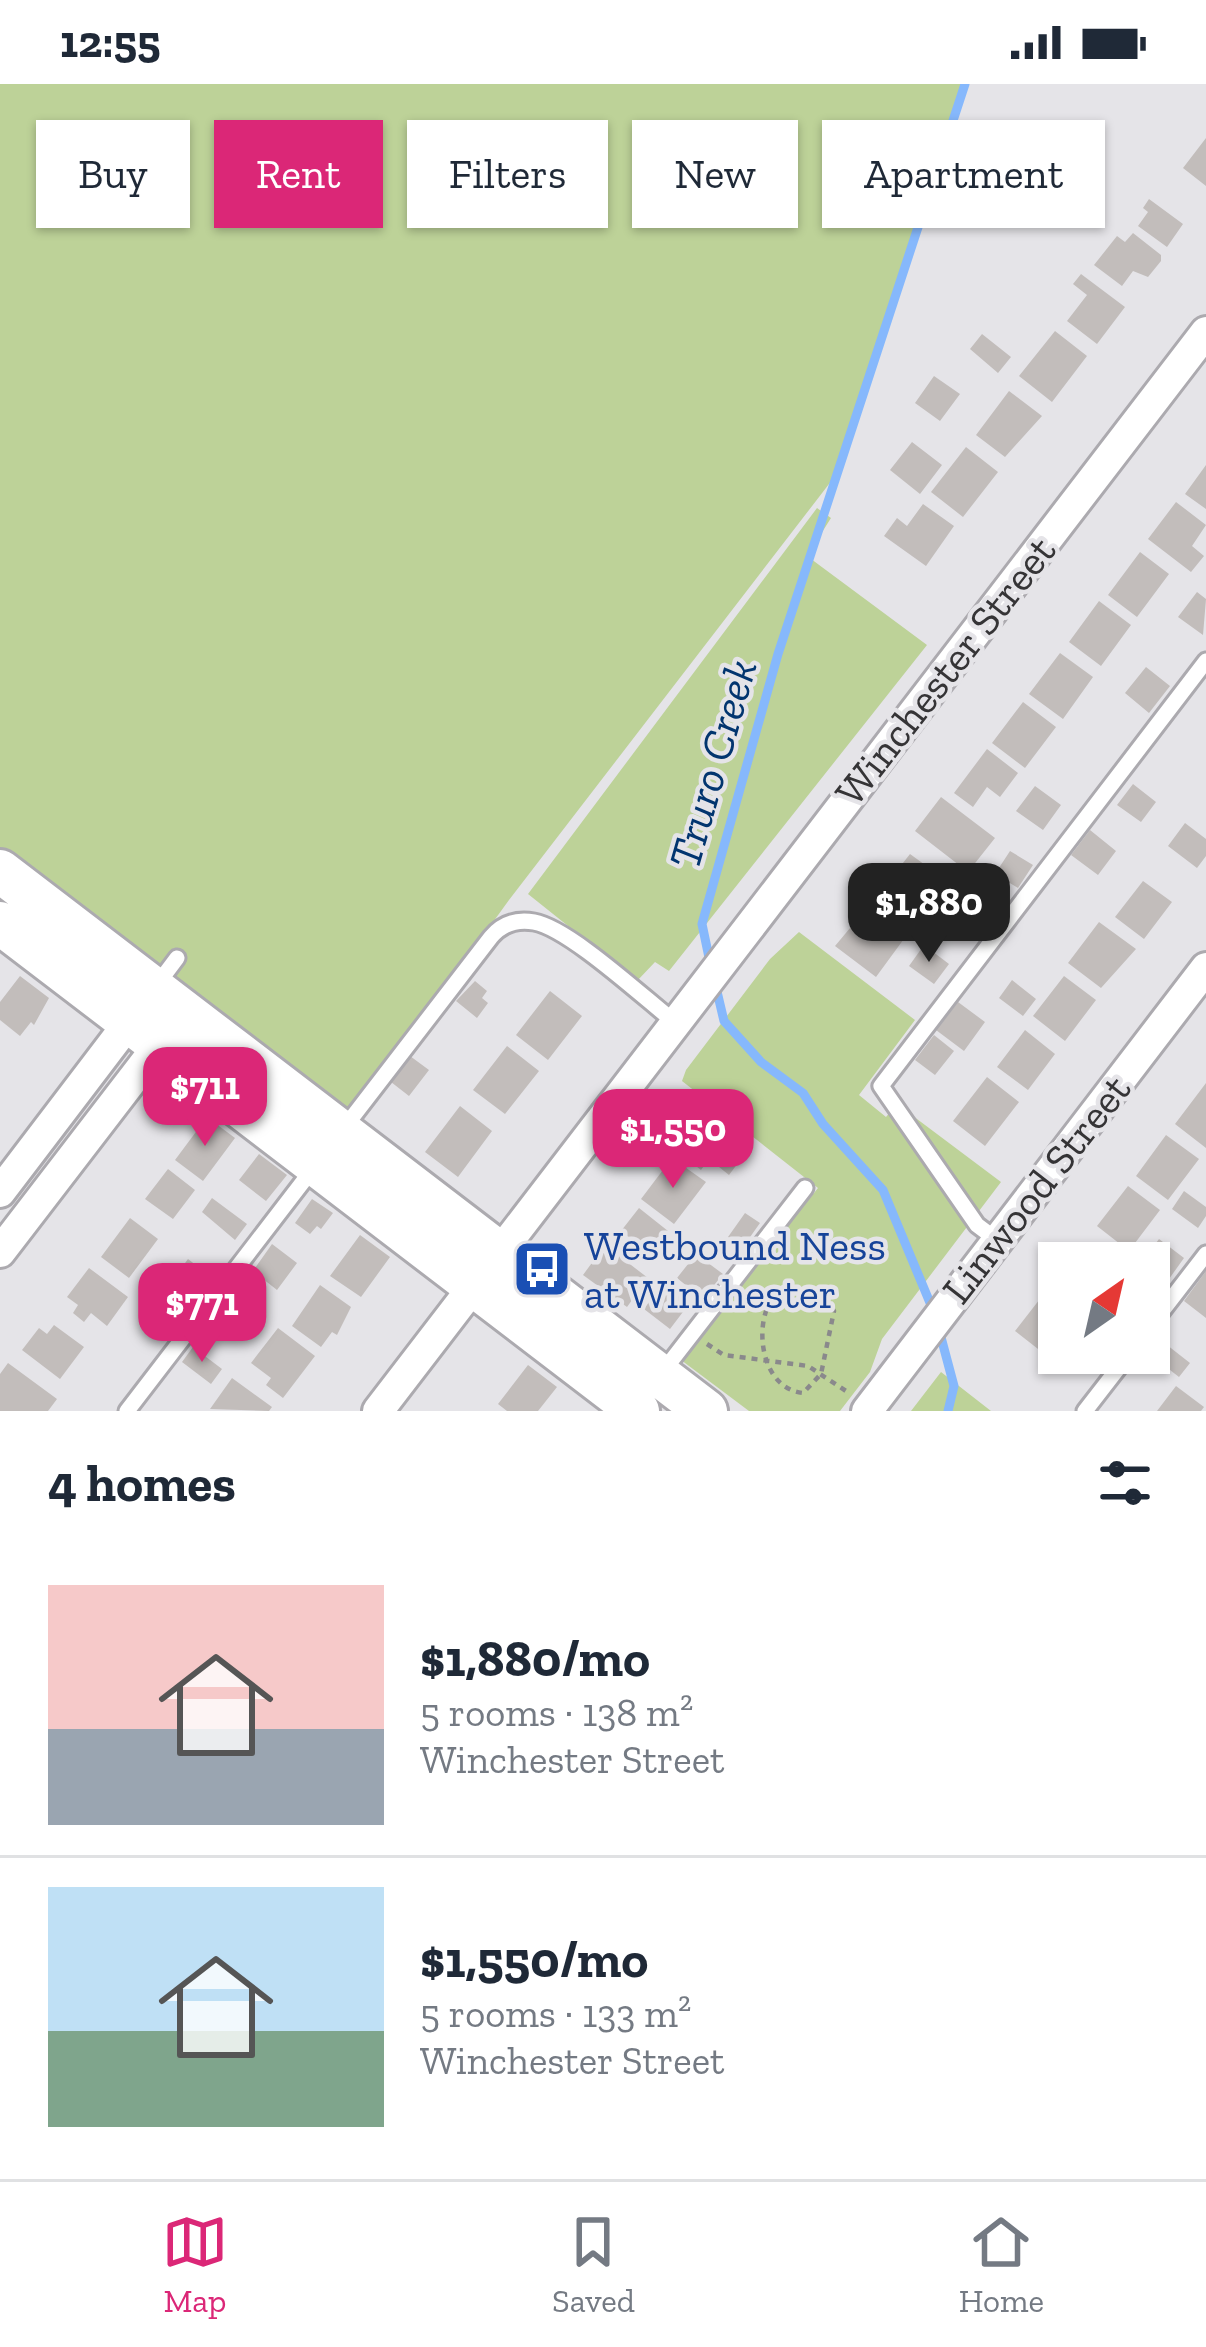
<!DOCTYPE html>
<html lang="en">
<head>
<meta charset="utf-8">
<style>
	body { margin:0; font-family:"Zilla Slab",serif; background:#f2f2f3; color:#1f2937; height:100vh; display:flex; flex-direction:column; font-size:45px; white-space:nowrap }
	* { box-sizing:border-box; margin:0 }
	p { font-size:39px; color:#747a83 }
	.icon { flex:none; width:66px; height:66px; fill:none; stroke:currentColor; stroke-width:2; stroke-linecap:round; stroke-linejoin:round }
	.map { position:relative; height:1327px; overflow:hidden }
	.drawer { display:flex; flex-direction:column; background:#fff; flex:1 }
	.drawer>* { flex:none }
	.banner { position:absolute; left:36px; top:36px; width:1134px; height:108px; display:flex; gap:24px }
	.needle { width:78px; rotate:34deg }
	.tools { position:absolute; left:1038px; top:1158px; display:grid; gap:24px }
	.tools a { display:grid; place-items:center; width:132px; height:132px; border-radius:0px; background:#fff; box-shadow:0 3px 9px #0004; font-size:60px }
	.price { position:absolute; translate:-50% -102px; padding:0 27px; border-radius:24px; background:#db2777; color:#fff; font-size:39px; line-height:78px; filter:drop-shadow(0 3px 6px #0008) }
	.price::after { content:''; position:absolute; left:50%; top:72px; width:36px; height:27px; margin-left:-18px; background:inherit; clip-path:polygon(0 0,100% 0,50% 100%) }
	.price.on { background:#222; color:#fff }
	ul { padding:0; list-style:none }
	li { display:flex; align-items:center; gap:36px; height:300px; padding:0 48px }
	li+li { border-top:3px solid #e0e1e3 }
	li span { display:grid; place-items:center; flex:none; width:336px; height:240px; border-radius:0px; color:#555 }
	li>.icon { margin-inline-start:auto }
	span .icon { width:144px; height:144px; fill:#fffc; stroke-width:1 }
	li b { font-size:51px }
	h2 { display:flex; justify-content:space-between; align-items:center; height:144px; padding:0 48px; font-size:51px }
	.chip { padding:0 42px; border-radius:0px; background:#fff; box-shadow:0 3px 9px #0004; font-size:42px; line-height:108px }
	.chip.on { background:#db2777; color:#fff }
	.status { display:flex; justify-content:space-between; align-items:center; height:84px; padding:0 60px; background:#fff; direction:ltr }
	.status svg { height:33px; fill:currentColor }
	.tabs { display:flex; justify-content:space-around; align-items:center; height:168px; border-top:3px solid #e0e1e3; background:#fff; font-size:33px; color:#747a83 }
	.tabs a { display:grid; justify-items:center; gap:6px }
	.tabs .on { color:#db2777 }
	.map>svg:first-child { display:block }
	.green { fill:#bdd298 }
	.lines { fill:none; stroke-linecap:round; stroke-linejoin:round }
	.stream { stroke:#86b8fc; stroke-width:9 }
	.building { fill:#c2bdbb }
	.lane-casing { stroke:#acaaaf; stroke-width:21 }
	.street-casing { stroke:#acaaaf; stroke-width:36 }
	.secondary-casing { stroke:#acaaaf; stroke-width:48 }
	.path { stroke:#8a898c; stroke-width:4.5; stroke-dasharray:6 6; stroke-linecap:butt }
	.lane { stroke:#fff; stroke-width:15 }
	.street { stroke:#fff; stroke-width:30 }
	.secondary { stroke:#fff; stroke-width:42 }
	.labels { text-anchor:middle; dominant-baseline:central; stroke-width:9; stroke-linejoin:round; paint-order:stroke }
	.street-label { font-size:42px; fill:#353436; stroke:#e5e4e8 }
	.transit-label { font-size:42px; fill:#164399; stroke:#e5e4e8; text-anchor:start }
	.water-label { font-size:45px; font-style:italic; fill:#02356f; stroke:#e5e4e8 }
</style>
</head>
<body>
<div class="status"><b>12:55</b><svg viewBox="0 0 49 12"><path d="M0 12V9h3v3zM5 12V6h3v6zM10 12V3h3v9zM15 12V0h3v12zM26 1h20v11H26zM47 4h2v5h-2z"/></svg></div>
<div class="map">
<svg width="1206" height="1327" viewBox="0 0 1206 1327">
	<rect width="100%" height="100%" fill="#e5e4e8"/>
	<!-- green -->
	<path class="green" d="M0,0h965l-126,387 -330,429 -169,233 -340,-262z
		M817,424l14,10 -24,38 120,89 -258,326 -14,-9 -18,19 -109,-87z
		M799,848l116,88 -56,75 27,22 11,-13 104,78 -119,157 -12,33 -30,39h-91l-68,-51 137,-172 -136,-107 4,-11 84,-111z
		M941,1288l50,39h-80z"/>
	<g class="lines">
		<!-- stream -->
		<path class="stream" d="M711,883l-9,-43 76,-270 187,-570
			M715,899l9,38 37,41 42,31 20,31 60,66 50,120
			M938,1242l16,60 -6,25"/>
	</g>
	<!-- building -->
	<path class="building" d="M1206,54v48l-23,-18z
		M1149,115l34,25 -16,23 -29,-21 10,-14 -5,-4z
		M1133,149l28,22v6l-13,16 -15,-6 -11,15 -28,-21 23,-29 8,6z
		M1081,190l44,33 -28,37 -30,-23 20,-26 -14,-11z
		M1055,247l32,25 -35,46 -33,-26z
		M982,250l29,23 -13,16 -28,-24z
		M934,292l26,18 -20,27 -25,-18z
		M1009,307l33,25 -37,41 -29,-22z
		M912,358l30,23 -22,29 -30,-24z
		M966,363l32,25 -35,45 -32,-25z
		M1206,381v44l-21,-15z
		M1176,418l30,23 -14,21 12,10 -13,16 -43,-33z
		M923,420l31,22 -28,40 -42,-30 13,-18 10,8z
		M1140,468l29,22 -32,43 -29,-22z
		M1197,508l9,7 -3,36 -25,-18z
		M1099,517l32,24 -30,41 -32,-24z
		M1060,569l33,24 -30,42 -34,-25z
		M1146,583l24,19 -21,27 -24,-20z
		M1023,618l33,25 -31,41 -33,-25z
		M987,665l31,24 -18,24 -13,-10 -14,20 -19,-14z
		M1133,700l23,18 -15,20 -24,-17z
		M1035,702l26,19 -18,25 -27,-19z
		M941,713l54,41 -27,34 -53,-41z
		M1185,739l21,16v17l-9,12 -29,-22z
		M1090,746l26,21 -18,24 -27,-20z
		M1010,767l23,14 -15,23 -23,-14z
		M910,770l29,21 -10,13 9,7 -7,10 -20,-14 -4,5 -19,-14z
		M1143,797l29,21 -28,37 -29,-22z
		M871,819l38,29 -33,45 -41,-31z
		M1099,838l37,27 -35,39 -33,-25z
		M924,861l25,19 -15,20 -25,-18z
		M20,892l29,22 -15,27 -3,-3 -11,14 -20,-16v-18z
		M1064,892l32,24 -31,41 -32,-25z
		M1012,896l24,19 -13,17 -24,-18z
		M475,897l12,10 -5,7 6,5 -11,15 -21,-17z
		M550,907l32,25 -34,44 -32,-25z
		M958,918l27,20 -21,29 -28,-21z
		M1025,946l30,24 -27,36 -31,-23z
		M934,951l20,16 -19,24 -20,-15z
		M507,962l32,25 -34,43 -32,-24z
		M410,972l19,14 -20,26 -18,-14z
		M987,993l32,25 -34,44 -32,-25z
		M1206,999v65l-31,-24z
		M460,1022l32,25 -34,46 -33,-25z
		M207,1033l28,21 -32,43 -28,-21z
		M706,1036l41,31 -18,24 -20,-16 -8,11 -14,-11 9,-11 -8,-5z
		M1166,1051l33,24 -31,41 -32,-24z
		M259,1070l28,21 -21,26 -27,-21z
		M672,1074l34,24 -32,42 -33,-25z
		M168,1085l27,21 -22,29 -28,-20z
		M1128,1102l32,24 -31,41 -32,-25z
		M1184,1107l22,16v9l-8,12 -26,-19z
		M212,1114l35,26 -12,16 -33,-28z
		M312,1115l21,14 -12,16 -4,-3 -7,8 -15,-11z
		M639,1124l29,23 -18,23 -29,-23z
		M745,1129l15,10 -17,24 -15,-10z
		M130,1134l28,21 -29,39 -28,-21z
		M360,1151l30,22 -29,40 -31,-21z
		M1159,1155l25,19 -20,28 -15,-12v-11h-8z
		M1087,1159l27,20h-42z
		M272,1160l25,19 -20,27 -24,-19z
		M605,1161l43,33 -21,29 -44,-32z
		M696,1170l27,20 -20,25 -26,-21z
		M188,1175l22,17 -17,22 -22,-16z
		M89,1184l39,29 -21,29 -16,-13 -7,9 -11,-9 5,-8 -11,-8z
		M1206,1187v47l-22,-17z
		M662,1200l27,20 -19,25 -26,-20z
		M320,1201l31,22 -14,28 -5,-3 -11,15 -29,-21z
		M1050,1202l9,6v49l-12,15 -32,-25z
		M233,1213l26,20 -15,20 -26,-20z
		M151,1224l20,15 -12,16 -20,-15z
		M54,1241l30,22 -24,32 -38,-29 17,-22 8,6z
		M278,1244l37,28 -32,42 -17,-13 5,-7 -20,-15z
		M1167,1261l23,18 -11,14 -23,-18z
		M193,1263l29,22 -11,15 -29,-22z
		M8,1279l49,36 -9,12h-48v-37z
		M528,1281l29,22 -19,24h-31l-9,-7z
		M232,1294l40,29 -3,4 -59,-2z
		M1176,1302l28,21 -3,4h-44z"/>
	<g class="lines">
		<defs>
			<path id="lane" d="M156,902l21,-28
				M344,1044l147,-191c11,-13 26,-18 43,-15 35,6 111,77 142,101
				M997,1156l-20,-15 -96,-139 325,-425
				M1149,1244l57,-74
				M661,1290l144,-186
				M127,1327l188,-245
				M1085,1327l45,-58"/>
			<path id="street" d="M0,1108l140,-184
				M0,1168l172,-224
				M378,1327l828,-1079
				M867,1327l339,-443"/>
			<path id="secondary" d="M0,787l706,540
				M0,839l638,488"/>
		</defs>
		<!-- lane casing -->
		<use href="#lane" class="lane-casing"/>
		<!-- street casing -->
		<use href="#street" class="street-casing"/>
		<!-- secondary casing -->
		<use href="#secondary" class="secondary-casing"/>
		<!-- path -->
		<path class="path" d="M790,1207l34,5 10,15 -13,63 -18,19c-39,-4 -49,-59 -34,-89z
			M707,1260l17,11 84,11 38,25"/>
		<!-- lane -->
		<use href="#lane" class="lane"/>
		<!-- street -->
		<use href="#street" class="street"/>
		<!-- secondary -->
		<use href="#secondary" class="secondary"/>
	</g>
	<!-- icons -->
	<defs>
		<symbol id="bus-square" viewBox="-11 -11 22 22"><rect x="-9" y="-9" width="18" height="18" rx="4" fill="#1a4fb4" stroke="#e5e4e8"/><path d="M-5-6H5V4H4V6H2V4H-2V6H-4V4H-5ZM-3.5-4V0h7V-4ZM-3.5 1.2v1.5H-2V1.2ZM2 1.2v1.5H3.5V1.2Z" fill="#fff"/></symbol>
	</defs>
	<g fill-rule="evenodd">
		<use href="#bus-square" x="509" y="1152" width="66" height="66"/>
	</g>
	<g class="labels">
		<!-- street labels -->
		<g class="street-label">
			<text transform="translate(945 587) rotate(-52)">Winchester Street</text>
			<text transform="translate(1036 1105) rotate(-52)">Linwood Street</text>
		</g>
		<!-- transit labels -->
		<g class="transit-label">
			<text x="584" y="1161">Westbound Ness<tspan x="584" dy="48">at Winchester</tspan></text>
		</g>
		<!-- water labels -->
		<g class="water-label">
			<text transform="translate(713 680) rotate(-74)">Truro Creek</text>
		</g>
	</g>
</svg>
<div class="tools">
<a><svg class="needle" viewBox="-14 -14 28 28"><path d="M0-13l5 13h-10z" fill="#e53935"/><path d="M0 13l5-13h-10z" fill="#747a83"/></svg></a>
</div>
<b class="price on" style="left:929px;top:881px">$1,880</b>
<b class="price" style="left:205px;top:1065px">$711</b>
<b class="price" style="left:673px;top:1107px">$1,550</b>
<b class="price" style="left:202px;top:1281px">$771</b>
<div class="banner">
<a class="chip">Buy</a>
<a class="chip on">Rent</a>
<a class="chip">Filters</a>
<a class="chip">New</a>
<a class="chip">Apartment</a>
</div>
</div>
<section class="drawer">
<h2>4 homes<svg class="icon" aria-label="filters" viewBox="0 0 24 24"><path d="M4 7h16M4 17h16"/><circle cx="9" cy="7" r="2"/><circle cx="15" cy="17" r="2"/></svg></h2>
<ul>
<li><span style="background:linear-gradient(#f6c9c9 60%,#9aa5b1 0)"><svg class="icon" aria-label="home" viewBox="0 0 24 24"><path d="M3 11l9-7 9 7M6 9v11h12V9"/></svg></span><div><b>$1,880/mo</b><p>5 rooms · 138 m²</p><p>Winchester Street</p></div></li>
<li><span style="background:linear-gradient(#bfe0f5 60%,#7fa58c 0)"><svg class="icon" aria-label="home" viewBox="0 0 24 24"><path d="M3 11l9-7 9 7M6 9v11h12V9"/></svg></span><div><b>$1,550/mo</b><p>5 rooms · 133 m²</p><p>Winchester Street</p></div></li>
</ul>
</section>
<nav class="tabs">
<a class="on"><svg class="icon" aria-label="map" viewBox="0 0 24 24"><path d="M3 6l6-2 6 2 6-2v14l-6 2-6-2-6 2zM9 4v14M15 6v14"/></svg>Map</a>
<a><svg class="icon" aria-label="saved" viewBox="0 0 24 24"><path d="M7 4h10v16l-5-4-5 4z"/></svg>Saved</a>
<a><svg class="icon" aria-label="home" viewBox="0 0 24 24"><path d="M3 11l9-7 9 7M6 9v11h12V9"/></svg>Home</a>
</nav>
</body>
</html>
